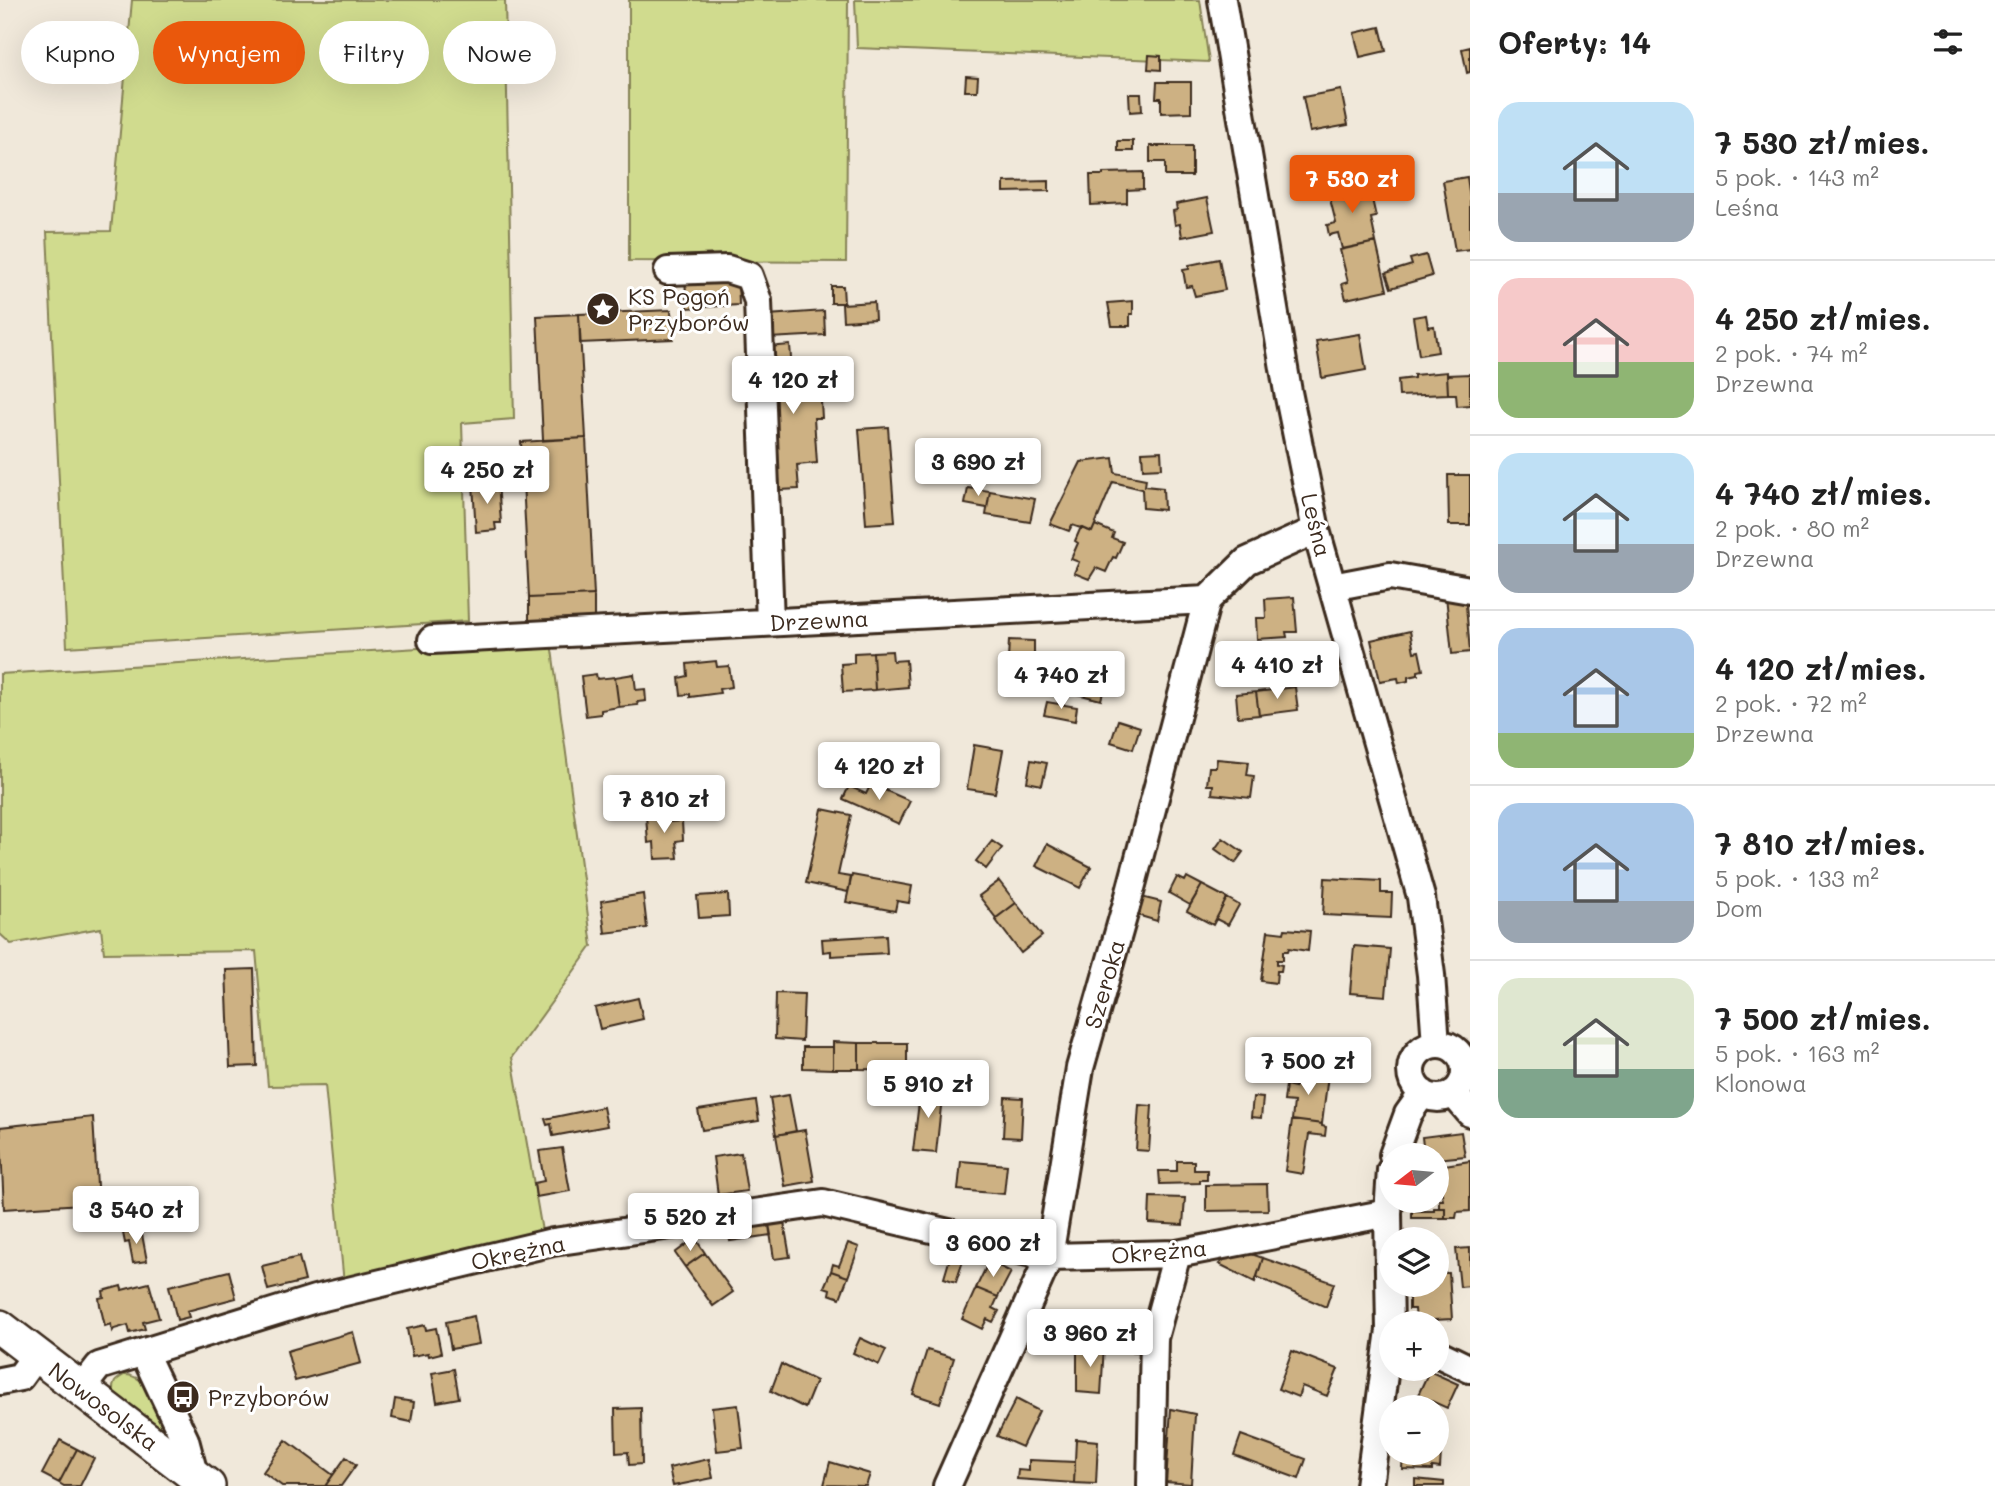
<!DOCTYPE html>
<html lang="pl">
<head>
<meta charset="utf-8">
<style>
	body { margin:0; font-family:Mali,sans-serif; background:#f6f6f6; color:#222; height:100vh; display:flex; flex-direction:column; font-size:26px; white-space:nowrap }
	* { box-sizing:border-box; margin:0 }
	p { font-size:23px; color:#767676 }
	.icon { flex:none; width:38px; height:38px; fill:none; stroke:currentColor; stroke-width:2; stroke-linecap:round; stroke-linejoin:round }
	.map { position:relative; flex:1; overflow:hidden }
	.drawer { display:flex; flex-direction:column; background:#fff; width:525px }
	.drawer>* { flex:none }
	.hud { position:absolute; left:21px; top:21px; width:665px; height:63px; display:flex; gap:14px }
	.needle { width:46px; rotate:254deg }
	.controls { position:absolute; left:1379px; top:1143px; display:grid; gap:14px }
	.controls a { display:grid; place-items:center; width:70px; height:70px; border-radius:50%; background:#fff; box-shadow:0 7px 28px #0002; font-size:35px }
	.price { position:absolute; translate:-50% -60px; padding:0 16px; border-radius:7px; background:#fff; color:#222; font-size:23px; line-height:46px; filter:drop-shadow(0 2px 4px #0008) }
	.price::after { content:''; position:absolute; left:50%; top:42px; width:21px; height:16px; margin-left:-10px; background:inherit; clip-path:polygon(0 0,100% 0,50% 100%) }
	.price.on { background:#ea580c; color:#fff }
	ul { padding:0; list-style:none }
	li { display:flex; align-items:center; gap:21px; height:175px; padding:0 28px }
	li+li { border-top:2px solid #e0e0e0 }
	li span { display:grid; place-items:center; flex:none; width:196px; height:140px; border-radius:21px; color:#555 }
	li>.icon { margin-inline-start:auto }
	span .icon { width:84px; height:84px; fill:#fffc; stroke-width:1 }
	li b { font-size:30px }
	h2 { display:flex; justify-content:space-between; align-items:center; height:84px; padding:0 28px; font-size:30px }
	.pill { padding:0 24px; border-radius:32px; background:#fff; box-shadow:0 7px 28px #0002; font-size:24px; line-height:63px }
	.pill.on { background:#ea580c; color:#fff }
	main { display:flex; flex:1; min-height:0 }
	.map>svg:first-child { display:block }
	.green { fill:#d0db8e; stroke:#868256; stroke-width:2 }
	.building { fill:#cdb183; stroke:#3b2a1e; stroke-width:2 }
	.lines { fill:none; stroke-linecap:round; stroke-linejoin:round }
	.minor-casing { stroke:#3b2a1e; stroke-width:32 }
	.major-casing { stroke:#3b2a1e; stroke-width:38 }
	.minor { stroke:#fff; stroke-width:26 }
	.major { stroke:#fff; stroke-width:33 }
	.labels { text-anchor:middle; dominant-baseline:central; stroke-width:6; stroke-linejoin:round; paint-order:stroke }
	.poi-label { font-size:23px; fill:#3b2a1e; stroke:#fff; text-anchor:start }
	.street-label { font-size:23px; fill:#3b2a1e; stroke:#fff }
</style>
</head>
<body>
<main>
<div class="map">
<svg width="1470" height="1486" viewBox="0 0 1470 1486">
	<rect width="100%" height="100%" fill="#f0e8da"/>
	<filter id="ink" filterUnits="userSpaceOnUse"><feTurbulence type="fractalNoise" baseFrequency=".0143" numOctaves="2"/><feDisplacementMap in="SourceGraphic" scale="14" xChannelSelector="R" yChannelSelector="G"/><feConvolveMatrix kernelMatrix="1 2 1 2 8 2 1 2 1" color-interpolation-filters="sRGB"/></filter>
	<g filter="url(#ink)">
		<!-- green -->
		<path class="green" d="M132,0h373l9,419 -52,4 6,198 -401,26 -20,-415 64,-1z
			M629,0h219l-2,262 -217,-1z
			M855,0h345l9,62 -352,-14z
			M516,642h35l41,304 -80,111 31,180 -199,47 -19,-199 -57,1 -12,-135 -152,2 -3,-25 -90,16 -11,-10v-260z
			M124,1375c28,-1 47,49 57,70l-68,-51c-1,-11 2,-14 11,-19z"/>
		<!-- building -->
		<path class="building" d="M1380,27l6,24 -26,6 -6,-24z
			M1470,47v25l-3,1 -5,-24z
			M1149,55l12,1v14l-13,-1z
			M966,76l12,1 -1,14h-12z
			M1157,82h34v30l-30,1v-15h-5z
			M1341,90l7,35 -38,7 -7,-35z
			M1129,94h12l1,17 -12,1z
			M1118,141h15v10h-15z
			M1150,146h42v30h-27v-14h-15z
			M1143,172v17l-16,1v13l-36,2 -1,-30h13v-2z
			M1467,177l3,21v51l-15,2 -12,-70z
			M1359,180l5,20 8,-1 4,18 -5,1 5,24 -34,7 -4,-16 -9,2 -2,-10 9,-2 -9,-36z
			M1049,181v10l-45,1v-10z
			M1207,198l7,33 -32,6 -2,-13 -5,1 -2,-14 4,-1 -1,-6z
			M1376,242l11,48 -41,9 -4,-15 6,-2 -8,-32z
			M1426,255l6,21 -41,12 -5,-15 26,-8 -2,-6z
			M1219,259l6,31 -30,6 -3,-10 -6,1 -3,-17 6,-1v-4z
			M738,277l1,28 -52,3 -2,-29z
			M831,286h12l1,17h-13z
			M1133,301v13h-3v12h-18l-4,-23z
			M874,302l1,17 -32,2 -1,-17z
			M671,310l2,29 -93,4 -1,-29z
			M824,311l1,24 -56,3 -1,-23z
			M579,314l7,124 -43,2 -6,-124z
			M1426,315l2,12 6,-1 4,26 -19,3 -6,-38z
			M1360,334l6,36 -44,8 -6,-37z
			M790,345l2,26 15,-1 1,16 12,-1 2,33h-8l3,45 -20,2 2,24 -19,1 -12,-143z
			M1447,372l1,22 -49,2 -1,-16 16,-2v-3z
			M1470,374v31l-13,1 -1,-12h-8l-1,-19z
			M888,427l7,95 -29,2 -7,-95z
			M586,438l8,157 -65,3 -8,-156z
			M1161,451l1,17 -19,1 -1,-17z
			M1113,458l2,15 31,6 -1,7 18,2 1,22 -21,-2 -1,-19 -29,-7 -21,50 -20,-7 -3,6 -19,-7 31,-62z
			M1448,475h22v50h-21z
			M498,482l3,41h-6l1,7 -20,2 -3,-48z
			M968,488l22,3 -3,17 -22,-4z
			M990,491l45,8 -5,23 -44,-7z
			M1095,525l19,8 -2,5 11,4 -7,16 -3,-1 -7,15 -10,-4 -7,11 -15,-6 5,-11 -8,-3 7,-16 -3,-2 6,-14 11,5z
			M1465,594l5,58 -18,2 -6,-58z
			M594,595v24l-65,4v-25z
			M1294,597l3,35h-11l1,5 -30,2 -1,-21h10l-1,-19z
			M1410,631l4,21 5,-1 4,19 -5,1v4l-10,2v4l-9,2 -1,-5 -18,3 -9,-41z
			M1009,640l25,1v19h-26z
			M892,651l1,10 13,-1 2,27 -33,3 -2,-38z
			M873,652l2,38 -32,2 -2,-28 13,-1v-10z
			M716,661l1,6 12,-1 3,21 -13,2 1,4 -30,4v-3l-9,1 -2,-17 9,-2 -1,-12z
			M1081,664l27,8 -7,28 -28,-7z
			M596,674l1,5 18,-2 4,30 -18,3v4l-15,2 -5,-40z
			M634,674l2,16 9,-1 1,12 -9,1 1,3 -19,2 -4,-30z
			M1295,687l3,23 -39,5 -3,-23z
			M1256,692l3,23 -21,2 -2,-23z
			M1047,702l30,5 -2,14 -31,-6z
			M1118,720l22,7 -7,22 -22,-7z
			M974,745l29,5 -8,43 -28,-4z
			M1217,759l32,3 -2,13 7,1 -3,22 -39,-4 1,-9h-6l2,-18h7z
			M1031,760l16,3 -5,22 -15,-3z
			M871,784l39,17 -11,23 -56,-25 6,-13 17,8z
			M822,809l29,6 -13,60 13,2 -3,15 -42,-9z
			M660,811h6l3,3v8l13,-1 1,19 -7,1 2,17 -23,1 -1,-17 -6,1 -2,-28 12,-1z
			M1223,838l20,14 -8,11 -20,-14z
			M992,841l10,7 -16,21 -10,-8z
			M1047,844l44,23 -11,21 -44,-22z
			M852,875l60,11 -3,17 -12,-2 -2,10 -49,-9z
			M1177,877l8,4 2,-4 15,8 -12,20 -21,-12z
			M1325,878l56,3v12h11l-1,25 -68,-3z
			M999,881l17,22 -20,15 -17,-22z
			M1202,885l25,13 -14,27 -26,-14z
			M643,894l4,34 -42,5 -4,-32z
			M728,894l1,22 -30,2 -2,-22z
			M1141,897l20,5 -4,19 -20,-6z
			M1227,898l12,7 -11,20 -12,-6z
			M1016,903l26,33 -21,17 -26,-34z
			M1285,929l25,2 -2,20 -19,-3 -1,3h-5v9h-6v4l5,1 -1,6h-4l-1,12 -15,-2 7,-50 16,2z
			M886,935l1,18 -56,3v-5l-8,1 -1,-13z
			M1354,946l36,3 -4,47 -36,-3z
			M254,969l3,97 -27,1 -4,-97z
			M776,993l28,1 -2,47 -27,-2z
			M638,998l5,21 -43,10 -5,-21z
			M833,1042l26,1v26h-26z
			M859,1043h48v27l-48,-1z
			M803,1047h30v22l-30,-1z
			M1297,1071l31,4 -6,49 -30,-4 2,-18 -10,-1 2,-16 9,2z
			M921,1086l22,2 -7,65 -23,-2z
			M789,1095l7,36 -20,4 -6,-37z
			M1005,1097l18,1 -2,40 -18,-1z
			M1253,1097l10,1 -2,20 -10,-1z
			M756,1101l3,20 -57,9 -4,-20z
			M1139,1105l13,1 -3,45 -13,-1z
			M603,1107l4,19 -54,10 -2,-12 -4,1 -2,-6z
			M93,1117l5,86 -94,6 -4,-82z
			M1292,1120l30,4v2l4,1 -1,9 -16,-2 -6,40 -18,-3z
			M805,1130l9,51 -29,5 -9,-51z
			M1461,1132l4,24 -28,3v-4h-13l-2,-18z
			M562,1148l8,43 -34,6 -2,-14 10,-2 -5,-30z
			M741,1153l6,38 -29,4 -5,-38z
			M961,1161l46,4 -3,29 -46,-4z
			M1177,1161h17v9h13v10h-7v3l-40,1 -1,-13h18z
			M1470,1161v50l-13,1 -1,6h-11v-10h-6v-8h4l-5,-34z
			M1267,1184l1,26 -62,1v-26z
			M1150,1197l35,1 -2,27 -34,-2z
			M1434,1208h11v10h-33v-7h22z
			M783,1217l7,40 -16,2 -6,-40z
			M768,1219l3,16 -41,6 -3,-15z
			M141,1229l6,32 -14,2 -4,-21 -4,1 -2,-10z
			M695,1238l10,15 -20,14 -10,-14z
			M848,1243l11,4 -11,30 -17,-6 2,-7 6,2z
			M1470,1248v38l-10,1 -4,-38z
			M1237,1249l26,9 -8,24 -36,-18z
			M952,1251l13,4 -9,27 -12,-4z
			M705,1253l28,39 -20,14 -28,-39z
			M299,1257l6,24 -37,9 -6,-24z
			M1263,1258l71,25 -8,24 -69,-30z
			M989,1261l22,11 -13,25 -22,-9z
			M229,1271l7,27 -49,13 2,6 -12,3 -8,-34z
			M831,1271l17,6 -8,21 -11,-4 1,-5 -6,-2z
			M1437,1273h12l3,46 -36,2 -1,-12h-6v-17h5l-1,-8h24z
			M149,1283l10,35 -16,4 2,7 -15,4 -2,-8 -14,4 -2,3 -1,-8 -6,2 -5,-21 -1,-7 5,-1 -1,-6 18,-5 1,4z
			M976,1288l22,9 -5,11 6,3 -6,11 -6,-3 -5,10 -20,-10z
			M1111,1315l28,2 -2,35 -28,-2z
			M474,1316l5,28 -28,5 -5,-27z
			M425,1325l1,5 10,-2 5,25 -12,3 -1,-3 -16,3 -5,-27z
			M353,1332l8,31 -66,18 -8,-30z
			M860,1338l26,12 -7,15 -26,-12z
			M1077,1345l27,1 -3,48 -24,-2z
			M927,1350l27,8 -14,45 -27,-9z
			M1292,1351l46,18 -11,27 -25,-10 -4,11 -20,-8z
			M781,1364l35,17 -11,27 -34,-17z
			M454,1369l5,29 -22,4 -5,-29z
			M1429,1371l29,13 -11,24 -29,-13z
			M395,1399l19,3 -3,20 -19,-4z
			M1016,1399l23,12 -17,36 -25,-11z
			M738,1405l5,43 -26,3 -5,-43z
			M641,1408l1,56 -13,1 -1,-13 -12,1 -1,-44z
			M1171,1409l24,5 -4,70 -25,-2z
			M1241,1435l65,24 -7,20 -65,-24z
			M1076,1439l22,2 -2,43 -22,-1z
			M60,1440l17,9 -18,34 -17,-9z
			M286,1440l47,35 -8,11h-43l-19,-14z
			M77,1449l17,9 -14,28h-16l-5,-3z
			M1403,1452h38l-1,16 -8,-1v3l-30,-1z
			M346,1457l10,8 -15,21h-14l-1,-1z
			M709,1459l4,19 -40,8 -4,-18z
			M1029,1460l46,2 -1,21 -57,-4 1,-9 11,1z
			M830,1462l40,12 -4,12 -42,-1z
			M1415,1479l29,3v4h-29z"/>
		<g class="lines">
			<defs>
				<path id="minor" d="M1222,0l66,392 28,138 105,367 10,78 5,69
					M668,271l59,-2 22,7 9,25 12,321
					M1332,587l58,-11 80,14
					M432,640l775,-40
					M1411 1071a27 27 0 1 1 54 0a27 27 0 1 1-54 0Z
					M1453,1093l17,20
					M1393,1155l15,-41 15,-21
					M144,1353l41,87 9,34
					M1437,1353l33,16
					M0,1381l20,-4 16,-22
					M81,1389l18,-23 216,-67 238,-57 270,-39 226,54 128,-3 211,-41
					M947,1486l102,-229 31,-189 49,-172 78,-296 40,-39 69,-31
					M1151,1486l3,-148 23,-84
					M1369,1486l21,-156 -2,-117 3,-43"/>
				<path id="major" d="M0,1327l208,159"/>
			</defs>
			<!-- minor casing -->
			<use href="#minor" class="minor-casing"/>
			<!-- major casing -->
			<use href="#major" class="major-casing"/>
			<!-- minor -->
			<use href="#minor" class="minor"/>
			<!-- major -->
			<use href="#major" class="major"/>
		</g>
	</g>
	<!-- icons -->
	<defs>
		<symbol id="sight-disc" viewBox="-11 -11 22 22"><circle r="9.5" fill="#3b2a1e" stroke="#fff"/><path d="M0-6L1.8-2.2L6-1.7L2.9 1.2L3.7 5.4L0 3.3L-3.7 5.4L-2.9 1.2L-6-1.7L-1.8-2.2Z" fill="#fff"/></symbol>
		<symbol id="bus-disc" viewBox="-11 -11 22 22"><circle r="9.5" fill="#3b2a1e" stroke="#fff"/><path d="M-5-6H5V4H4V6H2V4H-2V6H-4V4H-5ZM-3.5-4V0h7V-4ZM-3.5 1.2v1.5H-2V1.2ZM2 1.2v1.5H3.5V1.2Z" fill="#fff"/></symbol>
	</defs>
	<g fill-rule="evenodd">
		<use href="#sight-disc" x="584" y="290" width="38" height="38"/>
		<use href="#bus-disc" x="164" y="1378" width="38" height="38"/>
	</g>
	<g class="labels">
		<!-- poi labels -->
		<g class="poi-label">
			<text x="628" y="296">KS Pogoń<tspan x="628" dy="26">Przyborów</tspan></text>
			<text x="208" y="1397">Przyborów</text>
		</g>
		<!-- street labels -->
		<g class="street-label">
			<text transform="translate(1317 525) rotate(76)">Leśna</text>
			<text transform="translate(819 620) rotate(-3)">Drzewna</text>
			<text transform="translate(1104 984) rotate(-74)">Szeroka</text>
			<text transform="translate(1159 1251) rotate(-5)">Okrężna</text>
			<text transform="translate(518 1252) rotate(-12)">Okrężna</text>
			<text transform="translate(104 1406) rotate(37)">Nowosolska</text>
		</g>
	</g>
</svg>
<div class="controls">
<a><svg class="needle" viewBox="-14 -14 28 28"><path d="M0-13l5 13h-10z" fill="#e53935"/><path d="M0 13l5-13h-10z" fill="#767676"/></svg></a>
<a><svg class="icon" aria-label="layers" viewBox="0 0 24 24"><path d="M12 4l9 5-9 5-9-5zM3 14l9 5 9-5"/></svg></a>
<a>+</a>
<a>−</a>
</div>
<b class="price on" style="left:1352px;top:215px">7 530 zł</b>
<b class="price" style="left:793px;top:416px">4 120 zł</b>
<b class="price" style="left:978px;top:498px">3 690 zł</b>
<b class="price" style="left:487px;top:506px">4 250 zł</b>
<b class="price" style="left:1277px;top:701px">4 410 zł</b>
<b class="price" style="left:1061px;top:711px">4 740 zł</b>
<b class="price" style="left:879px;top:802px">4 120 zł</b>
<b class="price" style="left:664px;top:835px">7 810 zł</b>
<b class="price" style="left:1308px;top:1097px">7 500 zł</b>
<b class="price" style="left:928px;top:1120px">5 910 zł</b>
<b class="price" style="left:136px;top:1246px">3 540 zł</b>
<b class="price" style="left:690px;top:1253px">5 520 zł</b>
<b class="price" style="left:993px;top:1279px">3 600 zł</b>
<b class="price" style="left:1090px;top:1369px">3 960 zł</b>
<div class="hud">
<a class="pill">Kupno</a>
<a class="pill on">Wynajem</a>
<a class="pill">Filtry</a>
<a class="pill">Nowe</a>
</div>
</div>
<section class="drawer">
<h2>Oferty: 14<svg class="icon" aria-label="filters" viewBox="0 0 24 24"><path d="M4 7h16M4 17h16"/><circle cx="9" cy="7" r="2"/><circle cx="15" cy="17" r="2"/></svg></h2>
<ul>
<li><span style="background:linear-gradient(#bfe0f5 65%,#9aa5b1 0)"><svg class="icon" aria-label="home" viewBox="0 0 24 24"><path d="M3 11l9-7 9 7M6 9v11h12V9"/></svg></span><div><b>7 530 zł/mies.</b><p>5 pok. · 143 m²</p><p>Leśna</p></div></li>
<li><span style="background:linear-gradient(#f6c9c9 60%,#8fb573 0)"><svg class="icon" aria-label="home" viewBox="0 0 24 24"><path d="M3 11l9-7 9 7M6 9v11h12V9"/></svg></span><div><b>4 250 zł/mies.</b><p>2 pok. · 74 m²</p><p>Drzewna</p></div></li>
<li><span style="background:linear-gradient(#bfe0f5 65%,#9aa5b1 0)"><svg class="icon" aria-label="home" viewBox="0 0 24 24"><path d="M3 11l9-7 9 7M6 9v11h12V9"/></svg></span><div><b>4 740 zł/mies.</b><p>2 pok. · 80 m²</p><p>Drzewna</p></div></li>
<li><span style="background:linear-gradient(#a9c7e8 75%,#8fb573 0)"><svg class="icon" aria-label="home" viewBox="0 0 24 24"><path d="M3 11l9-7 9 7M6 9v11h12V9"/></svg></span><div><b>4 120 zł/mies.</b><p>2 pok. · 72 m²</p><p>Drzewna</p></div></li>
<li><span style="background:linear-gradient(#a9c7e8 70%,#9aa5b1 0)"><svg class="icon" aria-label="home" viewBox="0 0 24 24"><path d="M3 11l9-7 9 7M6 9v11h12V9"/></svg></span><div><b>7 810 zł/mies.</b><p>5 pok. · 133 m²</p><p>Dom</p></div></li>
<li><span style="background:linear-gradient(#dfe7d0 65%,#7fa58c 0)"><svg class="icon" aria-label="home" viewBox="0 0 24 24"><path d="M3 11l9-7 9 7M6 9v11h12V9"/></svg></span><div><b>7 500 zł/mies.</b><p>5 pok. · 163 m²</p><p>Klonowa</p></div></li>
</ul>
</section>
</main>
</body>
</html>
